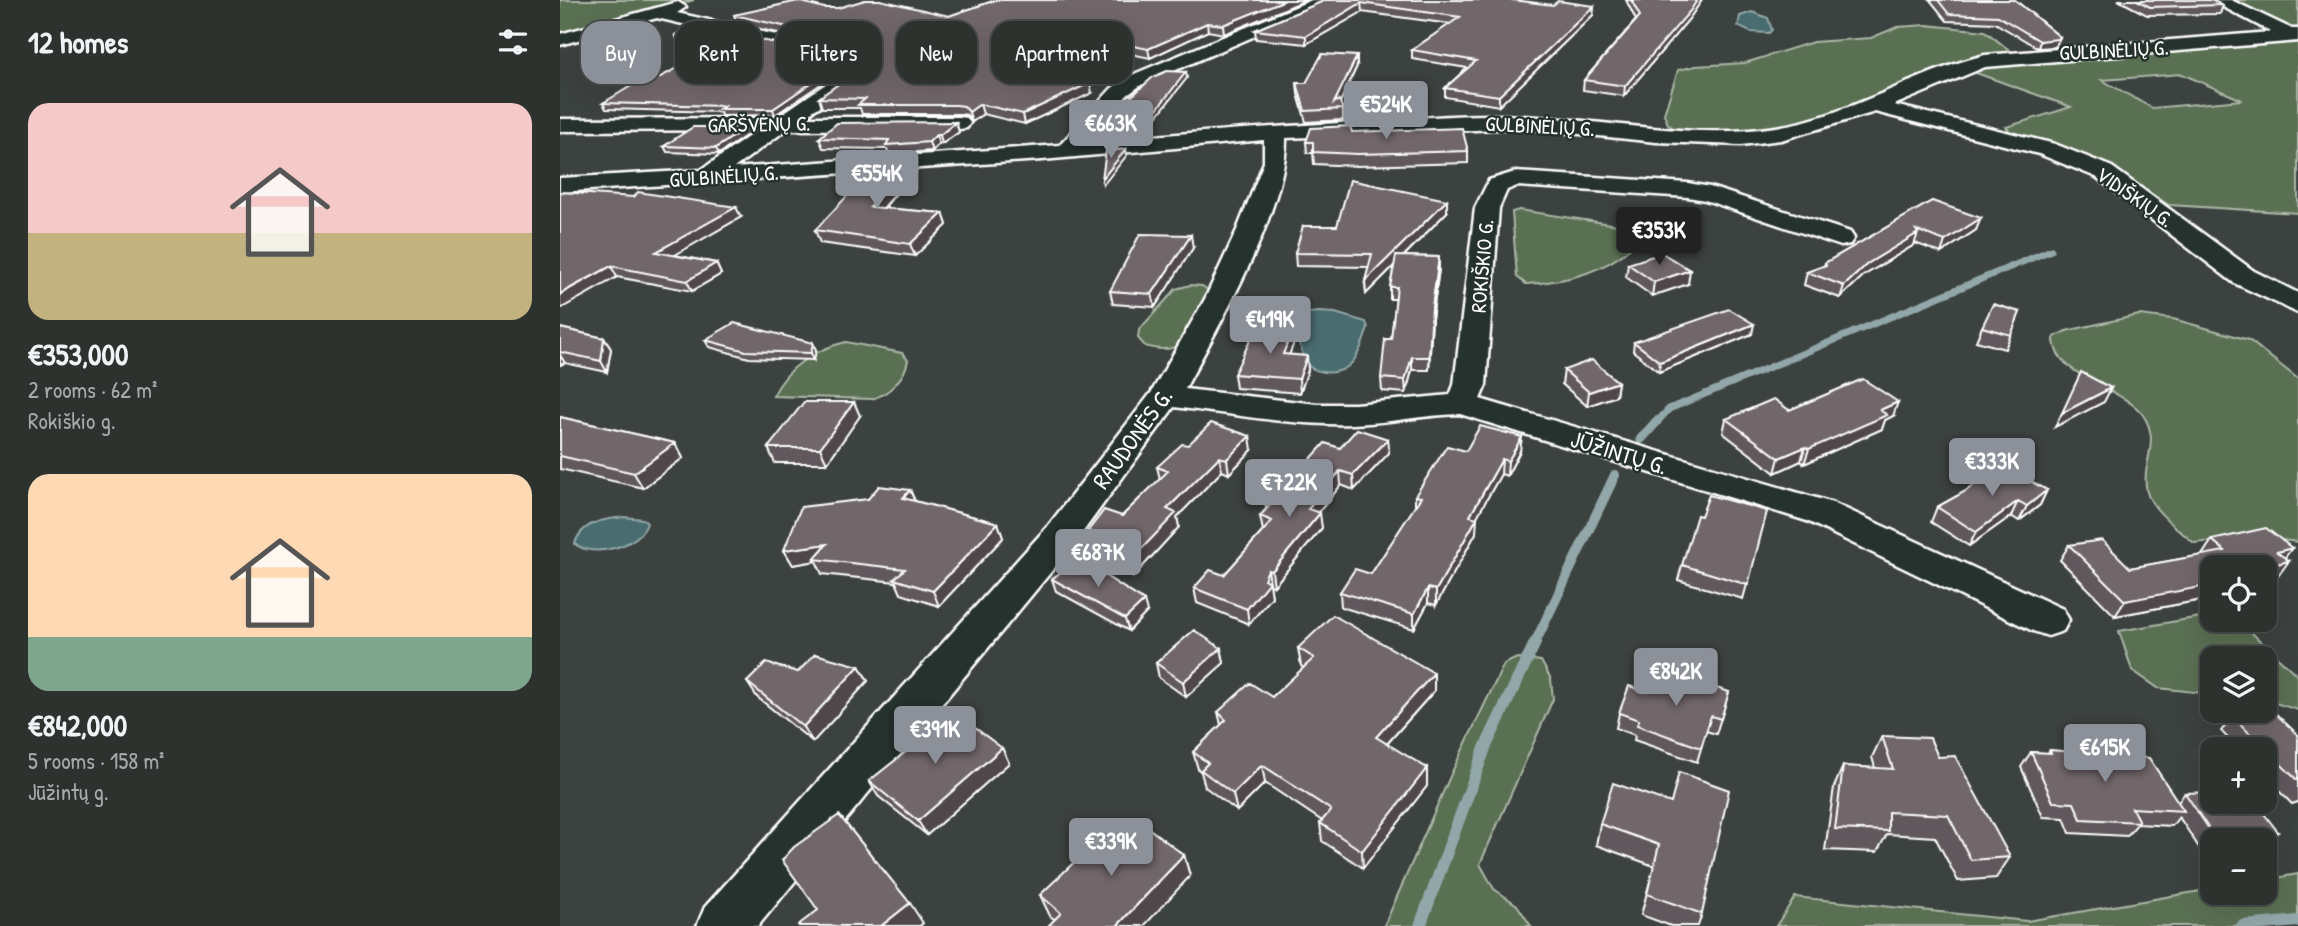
<!DOCTYPE html>
<html lang="en">
<head>
<meta charset="utf-8">
<style>
	body { margin:0; font-family:"Patrick Hand",sans-serif; background:#393e3b; color:#f1f3f6; height:100vh; display:flex; flex-direction:column; font-size:26px; white-space:nowrap }
	* { box-sizing:border-box; margin:0 }
	p { font-size:23px; color:#a7aaaa }
	.icon { flex:none; width:38px; height:38px; fill:none; stroke:currentColor; stroke-width:2; stroke-linecap:round; stroke-linejoin:round }
	.map { position:relative; flex:1; overflow:hidden }
	.drawer { display:flex; flex-direction:column; background:#2d322f; width:560px }
	.drawer>* { flex:none }
	.hud { position:absolute; left:21px; top:21px; width:665px; height:63px; display:flex; gap:14px }
	.controls { position:absolute; left:1640px; top:555px; display:grid; gap:14px }
	.controls a { display:grid; place-items:center; width:77px; height:77px; border-radius:14px; background:#2d322f; box-shadow:0 7px 28px #0002,0 0 0 2px #484d4b; font-size:35px }
	.price { position:absolute; translate:-50% -60px; padding:0 16px; border-radius:7px; background:#8c9099; color:#fff; font-size:23px; line-height:46px; filter:drop-shadow(0 2px 4px #0008) }
	.price::after { content:''; position:absolute; left:50%; top:42px; width:21px; height:16px; margin-left:-10px; background:inherit; clip-path:polygon(0 0,100% 0,50% 100%) }
	.price.active { background:#222; color:#fff }
	ul { padding:0; list-style:none }
	li { display:grid; align-content:center; gap:14px; height:371px; padding:0 28px }
	li span { display:grid; place-items:center; height:217px; border-radius:21px; color:#555 }
	li>.icon { margin-inline-start:auto }
	span .icon { width:126px; height:126px; fill:#fffc; stroke-width:1 }
	li b { font-size:30px }
	h2 { display:flex; justify-content:space-between; align-items:center; height:84px; padding:0 28px; font-size:30px }
	.tag { padding:0 24px; border-radius:21px; background:#2d322f; box-shadow:0 7px 28px #0002,0 0 0 2px #484d4b; font-size:24px; line-height:63px }
	.tag.active { background:#8c9099; color:#fff }
	main { display:flex; flex:1; min-height:0 }
	.map>svg:first-child { display:block }
	.green { fill:#5a6f52; stroke:#acb7a8; stroke-width:2; fill-rule:evenodd }
	.water { fill:#496c70; stroke:#92a7a9; stroke-width:2 }
	.lines { fill:none; stroke-linecap:round; stroke-linejoin:round }
	.stream-far2 { stroke:#92a7a9; stroke-width:7 }
	.stream-far1 { stroke:#92a7a9; stroke-width:10 }
	.stream { stroke:#92a7a9; stroke-width:12 }
	.minor-casing { stroke:#fff; stroke-width:5 }
	.minor { fill:#26332d; fill-rule:evenodd }
	.wall { fill:#61585b; stroke:#fff; stroke-width:2 }
	.shaded-wall { fill:#4f474a; stroke:#fff; stroke-width:2 }
	.building { fill:#71666a; stroke:#fff; stroke-width:2 }
	.labels { text-anchor:middle; dominant-baseline:central; stroke-width:5; stroke-linejoin:round; paint-order:stroke }
	.far-street-label { font-size:21px; fill:#fff; stroke:#26332d }
	.street-label { font-size:24px; fill:#fff; stroke:#26332d }
</style>
</head>
<body>
<main>
<section class="drawer">
<h2>12 homes<svg class="icon" aria-label="filters" viewBox="0 0 24 24"><path d="M4 7h16M4 17h16"/><circle cx="9" cy="7" r="2"/><circle cx="15" cy="17" r="2"/></svg></h2>
<ul>
<li><span style="background:linear-gradient(#f6c9c9 60%,#c2b280 0)"><svg class="icon" aria-label="home" viewBox="0 0 24 24"><path d="M3 11l9-7 9 7M6 9v11h12V9"/></svg></span><div><b>€353,000</b><p>2 rooms · 62 m²</p><p>Rokiškio g.</p></div></li>
<li><span style="background:linear-gradient(#ffd9b3 75%,#7fa58c 0)"><svg class="icon" aria-label="home" viewBox="0 0 24 24"><path d="M3 11l9-7 9 7M6 9v11h12V9"/></svg></span><div><b>€842,000</b><p>5 rooms · 158 m²</p><p>Jūžintų g.</p></div></li>
</ul>
</section>
<div class="map">
<svg width="1738" height="926" viewBox="0 0 1738 926">
	<rect width="100%" height="100%" fill="#3c423f"/>
	<filter id="ink" filterUnits="userSpaceOnUse"><feTurbulence type="fractalNoise" baseFrequency=".0143" numOctaves="2"/><feDisplacementMap in="SourceGraphic" scale="14" xChannelSelector="R" yChannelSelector="G"/><feConvolveMatrix kernelMatrix="1 2 1 2 8 2 1 2 1" color-interpolation-filters="sRGB"/></filter>
	<g filter="url(#ink)">
		<!-- green -->
		<path class="green" d="M0,0h134l-134,37z
			M1669,0h69v31l-4,1z
			M1367,25l58,6 28,22 -43,7 -135,52 -74,21h-81l-12,-9 -4,-10 14,-44 18,-4 49,-3 68,-21 58,-4 26,-11z
			M1738,37v176l-129,-8 -49,-31 -109,-41 -5,-6 65,-20 -103,-37 21,-6zM1622,74l60,26 -90,8 -50,-28z
			M959,210l105,16 11,6 3,9c-29,30 -71,41 -112,43l-9,-7 -5,-65z
			M630,285l12,1 6,4 1,7c-18,32 -20,62 -64,49l-7,-8 1,-8 37,-41z
			M1579,315l34,4 76,21 49,39v163l-39,-5 -65,6c-14,-12 -43,-34 -47,-51 -7,-29 15,-49 -4,-77 -21,-29 -91,-38 -89,-78l12,-6z
			M286,342l56,11 6,7c-3,18 -19,34 -36,39l-99,-3c14,-29 42,-47 73,-54z
			M1652,615v5h19l10,3 57,53v34l-33,-10 -1,-42h-52v36l-54,-6 -26,-18 -13,-39z
			M957,658l24,3 10,18 2,20 -73,165 14,25 23,16 14,21h-147l68,-154 52,-108z
			M1738,874v52h-522l19,-29 232,24 185,-32v3h52l1,-12z"/>
		<!-- water -->
		<path class="water" d="M1192,12l16,6 4,12 -3,3 -19,-1 -12,-6 2,-10z
			M760,312l15,1 31,9 2,6c-8,23 -14,48 -45,44 -6,-1 -14,-4 -18,-10 -3,-5 -2,-11 -5,-16 -4,-9 -14,-11 -16,-21 8,-12 23,-12 36,-13z
			M64,517l19,2 4,4c-6,23 -55,36 -72,21 6,-22 30,-25 49,-27z"/>
		<g class="lines">
			<!-- stream-far2 -->
			<path class="stream-far2" d="M1096,423l13,-14 382,-159"/>
			<!-- stream-far1 -->
			<path class="stream-far1" d="M1081,439l16,-18
				M974,645l81,-170"/>
			<!-- stream -->
			<path class="stream" d="M860,926l65,-178 50,-105
				M1682,926l56,-5"/>
			<defs>
				<path id="minor" d="M752,0h22l-2,3 -191,82 -15,11 -40,46c96,-9 193,-16 289,-21 49,-3 99,-8 148,-5 84,4 169,24 253,11 74,-11 137,-54 209,-72l286,-23 -61,-32h21l61,29h6v12l-313,26 -91,38 161,39 57,23 142,104 44,22v20l-64,-30 -138,-106 -57,-23 -164,-42 -94,28 -40,5 -85,-3 -134,-14 -236,10c1,71 -67,187 -101,251l132,15h38l95,-9 4,-10 21,-177 14,-28 26,-8 173,11 22,4 140,45 4,6 -4,6 -9,2 -136,-46 -17,-3 -171,-11 -10,4 -8,18 -13,177 -6,14 353,104 230,106 6,11 -6,11 -15,5 -15,-5 -226,-110 -347,-107c-36,1 -72,9 -108,10 -59,2 -120,-10 -178,-17l-100,137 -316,382h-61l8,-19 343,-381 103,-133 54,-94 32,-69 27,-68v-22l-222,20 -482,32v-14l141,-8 57,-40 -198,1v-12l216,-1 79,-54 -198,-46 -97,27v-11l118,-32 8,5 -9,6 198,44 2,4c-15,21 -51,40 -73,56h155l8,1 3,5 -3,5 -8,1 -173,1 -52,38 326,-23 52,-57 15,-11z"/>
			</defs>
			<!-- minor casing -->
			<use href="#minor" class="minor-casing"/>
			<!-- minor -->
			<use href="#minor" class="minor"/>
		</g>
		<!-- wall -->
		<path class="wall" d="M436,0h310l-82,34 -16,-3 -58,27 -62,-13 -61,26 65,22 -67,31 -42,-10 -11,8 -5,-7 -8,-1h-97l-2,-6h-38l-3,-10 50,-36 6,-8 -138,-30 -3,-9 90,-7 125,8z
			M766,0l227,5 41,1 -1,9 -94,91 -54,-9v-9l22,-20 -55,-9v-9l38,-26 -88,-12 -56,32 -50,-5 -1,-9z
			M1066,0h76l-13,19 -65,77 -41,-6 1,-10 52,-60z
			M1370,0h85l45,37 -5,10 -17,1 -43,-25 -48,-2z
			M1558,0h93l12,5 -3,9 -73,1z
			M144,27l145,38 -74,50 -54,1 -1,-4 -114,-3 -3,-6 56,-25 57,-31 -38,-6 -3,-6z
			M797,66l-17,37 3,6v11l-37,2 -8,-28 -1,-11h9z
			M396,122l3,10 -17,12h-3l-7,7 -43,3 -2,-5 -64,-1 -4,-10z
			M792,132l116,19v12l-110,3 -44,-2 -1,-11h-6l-1,-11z
			M190,133l-31,21 -52,-2 -3,-6z
			M355,171l-31,37 59,5 4,12 -32,31 -95,-13 -5,-13z
			M0,192l181,25 -67,38 42,8 5,11 -29,17 -75,-14z
			M1372,201l44,29 -35,23 -26,-10 -1,2 -51,31 -23,22 -36,-13 3,-13 17,-6 1,-3z
			M887,212l-43,44 35,1v12l-7,50 -3,51h-17l-6,23 -24,-2 -1,-13 10,-39 5,-40h-6v-12l4,-21 -28,28 -1,-13 4,-14 -73,-1 -1,-13 42,-27z
			M633,248l-38,59 -42,-3 -3,-13z
			M1068,264l60,20 -36,12 -26,-19z
			M1460,312l-15,37 -29,-8 6,-14z
			M0,328l44,10 7,11 -4,23 -42,-9 -5,2z
			M1192,334l-93,38 -26,-21 1,-9z
			M145,340l108,3 3,7 -2,10 -65,-2 -40,-11z
			M733,345l-4,10 19,15 -8,23 -64,-5 -2,-14z
			M1004,370l54,12 -2,14 -29,10 -25,-22z
			M1229,410l104,6 -8,4 -3,9 -78,35 -3,-3 -26,12 -52,-40 3,-14z
			M300,416l-33,47h-52l-7,-15z
			M0,417l115,26 8,15 -40,30 -83,-19z
			M828,439l1,14 -35,37 -13,-5 -23,28 4,15 -48,58 -4,-1 2,12 -23,27 -52,-21 -3,-15 30,-13 39,-44 -3,-15 6,-7 -1,-9 75,-52z
			M628,445l64,5 -23,24 -7,-3 -45,46 2,10 -46,50 -41,-17 -4,-14 3,-3 -3,-12 34,-15 38,-37 -3,-12z
			M906,451h54l-13,25 -6,-2 -25,44v15l-40,72 -8,-2 -14,26 -73,-22 -1,-15 31,-18 44,-67v-11z
			M350,490l5,11 83,22 5,15 -64,68 -38,-12 -5,-12 -74,-8 -6,-13 -23,4 -9,-15 84,-51z
			M1487,490l-7,15 -21,16 -8,-5 -42,30 -38,-24 6,-15 29,-16z
			M1207,511l-24,88 -65,-19 4,-15z
			M1652,540l73,18 -7,18 -66,-9v24l-5,8 -92,17 -55,-56 9,-15 61,23 72,-13z
			M492,579l95,33 -18,19 -73,-40z
			M661,648l3,15 -38,34 -27,-19 -3,-15z
			M738,648l136,25v18l-47,53 40,42 -64,82 -41,-27 -2,-18 2,-2 -57,-38 -28,28 -32,-24 -4,-15 -3,-3 -5,-17 28,-27 -3,-13 54,-15 32,-29 -3,-2z
			M299,666l9,15 -55,61 -56,-45 -10,-15 51,-10z
			M1135,687l34,5 -13,42 -10,-3 -9,31 -63,-22 1,-5 -19,-7 3,-15 29,-21z
			M1673,717l65,18v67l-6,2 -28,-28v-27h-26l-17,-18z
			M1322,736l56,21 72,100 -14,21 -38,3 -23,-44 -48,-3 -10,18 -52,-2 9,-63 9,-21 32,2 -3,-11z
			M442,748l7,15 -82,72 -49,-39 -9,-15z
			M1490,750l128,52 7,-9 93,39 -14,14v-6h-52v9h-12l-21,-32 -7,9 -35,-2 -10,12 -57,-3 -6,-15 -21,-1 -22,-50 10,-15 17,1z
			M1111,803l31,111 -4,12h-27l-30,-11 13,-49 -58,-21 4,-21z
			M579,835l45,20 6,21 -136,43 -4,-3 -10,-21z"/>
		<!-- shaded-wall -->
		<path class="shaded-wall" d="M725,0h21l-82,34 -1,-9z
			M1137,0h5l-13,19 -65,77 1,-10z
			M801,3l1,9 -56,32v-8z
			M1034,6l-1,9 -94,91v-10z
			M647,23l1,8 -58,27 -2,-9z
			M526,36l2,9 -75,32 -2,-9z
			M1500,37l-5,10 -17,1 2,-7z
			M797,56v10l-20,43 -3,-6z
			M286,59l3,6 -74,50 -2,-6z
			M626,72l1,6 -44,56 -33,3 -1,-6z
			M530,83l2,10 -67,31 -2,-10z
			M420,104l3,10 -11,8 -3,-10z
			M396,122l3,10 -17,12 -2,-9z
			M187,127l3,6 -31,21 -3,-6z
			M376,135l3,9 -7,7 -3,-9z
			M566,149l1,6 -24,30 -1,-6z
			M352,160l3,11 -41,48 -4,-12z
			M887,200v12l-81,82 -1,-13z
			M176,207l5,10 -80,46 -5,-11z
			M383,213l4,12 -32,31 -5,-12z
			M1421,218l-5,12 -35,23 4,-12z
			M1358,233l-4,12 -51,31 -23,22 4,-12 23,-22z
			M631,235l2,13 -38,59 -3,-13z
			M879,257v12l-7,50 -3,51 3,-63z
			M156,263l5,11 -29,17 -5,-10z
			M51,266l6,11 -57,32v-15z
			M1130,270l-2,14 -36,12 2,-14z
			M1194,324l-2,10 -93,38 1,-10z
			M732,331l1,14 -9,23 -1,-14z
			M44,338l7,11 -4,23 -6,-11z
			M253,343l3,7 -2,10 -3,-7z
			M0,355l5,8 -5,2z
			M747,356l1,14 -8,23 -1,-14z
			M852,357v13l-6,23 -1,-13z
			M1058,382l-2,14 -29,10 2,-14z
			M1551,388l-7,14 -49,25 7,-14z
			M294,402l6,14 -33,47 -7,-15z
			M1338,402l-5,14 -8,4 -3,9 -78,35 5,-15 71,-39z
			M690,436l2,14 -23,24 -2,-15z
			M962,437l-2,14 -13,25 1,-15z
			M828,439l1,14 -35,37 -1,-15z
			M115,443l8,15 -40,30 -9,-15z
			M1245,447l-4,14 -26,12 4,-15z
			M659,457l3,14 -45,46 2,10 -46,50 -4,-15 38,-53z
			M942,459l-1,15 -32,57 1,-15z
			M780,471l1,14 -32,39 -1,-15z
			M350,490l6,14 -13,-6z
			M1487,490l-7,15 -21,16 8,-15z
			M1458,501l-7,15 -42,30 7,-14z
			M760,513l2,15 -48,58 -2,-15z
			M917,518l-1,15 -40,72v-15z
			M438,523l5,15 -64,68 -6,-15z
			M267,544l-13,15 2,2 -23,4 -9,-15z
			M1732,548l-11,15 8,-2 -11,15 -14,3v-12l13,-15z
			M708,570l4,27 -23,27 -2,-15z
			M1652,579v12l-5,8 -92,17 10,-15z
			M868,588v15l-14,26v-15z
			M584,601l3,11 -18,19 -4,-12z
			M661,648l3,15 -38,34 -3,-15z
			M299,666l9,15 -55,61 -10,-15z
			M874,673v18l-57,64 -1,-18z
			M442,748l7,15 -82,72 -9,-14z
			M702,765l3,18 -28,28 -4,-17z
			M867,768v18l-64,82 -1,-17z
			M624,855l6,21 -46,50h-27z
			M350,903l13,20 -3,3h-39z"/>
		<!-- building -->
		<path class="building" d="M305,0h15l69,16 47,-16h289l-62,25 -16,-2 -59,26 -62,-13 -75,32 79,15 -67,31 -43,-10 -11,8 -5,-6 -8,-1h-98l7,-6 -46,-1 50,-36 7,-8 -3,-8 -139,-31 64,-14 26,7h14z
			M766,0h187l40,5 5,-4 36,5 -95,90 -54,-8 31,-27 -64,-11 48,-33 -99,-14 -55,33 -51,-6z
			M1071,0h66l-6,10 -66,76 -41,-6 56,-64z
			M1378,0h77l45,37 -2,2 -18,2 -42,-25 -49,-2z
			M1577,0h74l12,5 -73,2z
			M144,27l142,32 -73,50h-54l5,-3 -121,-3 43,-26 13,1 65,-35 -49,-8z
			M762,54l35,2 -23,47 5,-3 4,9 -38,2 -8,-28h9z
			M607,71l19,1 -44,56 -33,3 2,-16 18,-20 3,1 21,-19z
			M396,122l-16,13h-4l-7,7 -43,3 3,-5 -70,-2 18,-15z
			M790,126l2,6 110,-4 6,23 -110,3 -45,-2v-10h-7l5,-14z
			M133,127h54l-31,21 -52,-2z
			M566,149l-24,30 4,-28z
			M352,160l-42,47 73,6 -33,31 -95,-14 53,-56 7,-12z
			M790,180l97,20 -82,81 7,-27 -77,-1 8,-27h34z
			M0,192l74,5 4,-5 98,15 -80,45 60,11 -29,18 -76,-15 -51,28z
			M1372,201l49,17 -36,23 -29,-11 2,3 -51,31 -23,22 -37,-14 19,-7 -1,-2z
			M580,234l51,1 -39,59 -42,-3z
			M1102,253l28,17 -36,12 -26,-18z
			M836,256l43,1 -7,50 -3,50h-17l-7,23 -24,-2 4,-39h6l6,-52h-7z
			M1433,304l27,8 -9,23 -29,-8z
			M1169,309l25,15 -94,38 -26,-20z
			M174,323l79,20 -2,10 -65,-2 -41,-11z
			M0,328l44,10 -3,23 -41,-9z
			M696,328l36,3 -9,23 24,2 -8,23 -65,-5z
			M1032,360l26,22 -29,10 -25,-22z
			M1521,372l30,16 -49,25z
			M1303,379l35,23 -18,8 7,5 -78,34 -4,-2 -26,11 -53,-39 48,-20 15,11z
			M244,402h50l-34,46h-52z
			M0,417l115,26 -41,30 -74,-17z
			M651,423l39,13 -23,23 -8,-2 -52,52 9,4 -47,49 -41,-16 12,-11 -12,-4 16,-21 18,6 46,-45 -11,-4 25,-23 6,1z
			M920,426l42,11 -14,24 -6,-2 -32,57 7,2 -41,72 -8,-2 -14,26 -74,-22 15,-23 16,5 50,-77 -6,-1 32,-50 19,5z
			M797,429l31,10 -35,36 -13,-4 -32,38 12,4 -48,58 -4,-1 -4,9 5,3 -22,27 -53,-21 16,-18 14,5 48,-54 -12,-5 12,-13 -7,-3 19,-21 7,2 34,-38 15,5z
			M1441,465l46,25 -20,16 -9,-5 -42,31 -39,-25 29,-16z
			M319,486l31,4 -7,8 95,25 -65,68 -39,-12 11,-10 -91,-10 13,-15 -43,6 17,-43 67,-8z
			M1149,495l58,16 -19,74 -66,-20 15,-50 4,1z
			M1706,528l26,20 -15,4 12,9 -26,6h-51v18l-87,16 -56,-56 33,-5 28,28 95,-17 -13,-11z
			M518,558l66,43 -19,18 -73,-40z
			M773,615l101,58 -58,64 51,31 -65,83 -42,-28 11,-13 -69,-45 -29,29 -32,-24 7,-7 -15,-11 33,-32 -8,-8 32,-29 22,14 42,-39 -16,-10z
			M634,630l27,18 -38,34 -27,-19z
			M255,654l44,12 -56,61 -56,-45 19,-19 32,9z
			M1095,673l40,14 2,-5 32,10 -8,27 -10,-3 -10,32 -64,-23 2,-5 -20,-7 10,-27 19,6z
			M1710,708l28,27v46l-65,-64 27,-7h4v-1z
			M395,713l47,35 -84,73 -49,-40z
			M1322,736l48,2 8,19 17,-1 55,101 -39,3 -23,-45 -60,-3v19l-53,-2 8,-63 50,3z
			M1490,750l99,8 35,53 -52,-3 7,14 -58,-3 -7,-16 -21,-1 -22,-50 20,1z
			M1119,772l50,18 -27,124 -55,-20 12,-49 -59,-21 13,-41 58,20z
			M1652,792v10h43l23,30 -65,3 -28,-42z
			M279,815l71,88 -29,23h-82l-1,-1 20,-15 -36,-50 12,-13z
			M559,819l20,16 8,-8 37,28 -67,71h-69l13,-13 -21,-18z"/>
	</g>
	<g class="labels">
		<!-- far-street labels -->
		<g class="far-street-label">
			<text transform="translate(1554 50) rotate(-3)">GULBINĖLIŲ G.</text>
			<text transform="translate(199 124) rotate(-1)">GARŠVĖNŲ G.</text>
			<text transform="translate(980 126) rotate(3)">GULBINĖLIŲ G.</text>
			<text transform="translate(164 176) rotate(-4)">GULBINĖLIŲ G.</text>
			<text transform="translate(1575 197) rotate(35)">VIDIŠKIŲ G.</text>
			<text transform="translate(922 266) rotate(-85)">ROKIŠKIO G.</text>
		</g>
		<!-- street labels -->
		<g class="street-label">
			<text transform="translate(572 438) rotate(-54)">RAUDONĖS G.</text>
			<text transform="translate(1059 452) rotate(17)">JŪŽINTŲ G.</text>
		</g>
	</g>
</svg>
<div class="controls">
<a><svg class="icon" aria-label="locate" viewBox="0 0 24 24"><circle cx="12" cy="12" r="6"/><path d="M12 2v4M12 18v4M2 12h4M18 12h4"/></svg></a>
<a><svg class="icon" aria-label="layers" viewBox="0 0 24 24"><path d="M12 4l9 5-9 5-9-5zM3 14l9 5 9-5"/></svg></a>
<a>+</a>
<a>−</a>
</div>
<b class="price" style="left:826px;top:141px">€524K</b>
<b class="price" style="left:551px;top:160px">€663K</b>
<b class="price" style="left:317px;top:210px">€554K</b>
<b class="price active" style="left:1099px;top:267px">€353K</b>
<b class="price" style="left:710px;top:356px">€419K</b>
<b class="price" style="left:1432px;top:498px">€333K</b>
<b class="price" style="left:729px;top:519px">€722K</b>
<b class="price" style="left:538px;top:589px">€687K</b>
<b class="price" style="left:1116px;top:708px">€842K</b>
<b class="price" style="left:375px;top:766px">€391K</b>
<b class="price" style="left:1545px;top:784px">€615K</b>
<b class="price" style="left:551px;top:878px">€339K</b>
<div class="hud">
<a class="tag active">Buy</a>
<a class="tag">Rent</a>
<a class="tag">Filters</a>
<a class="tag">New</a>
<a class="tag">Apartment</a>
</div>
</div>
</main>
</body>
</html>
